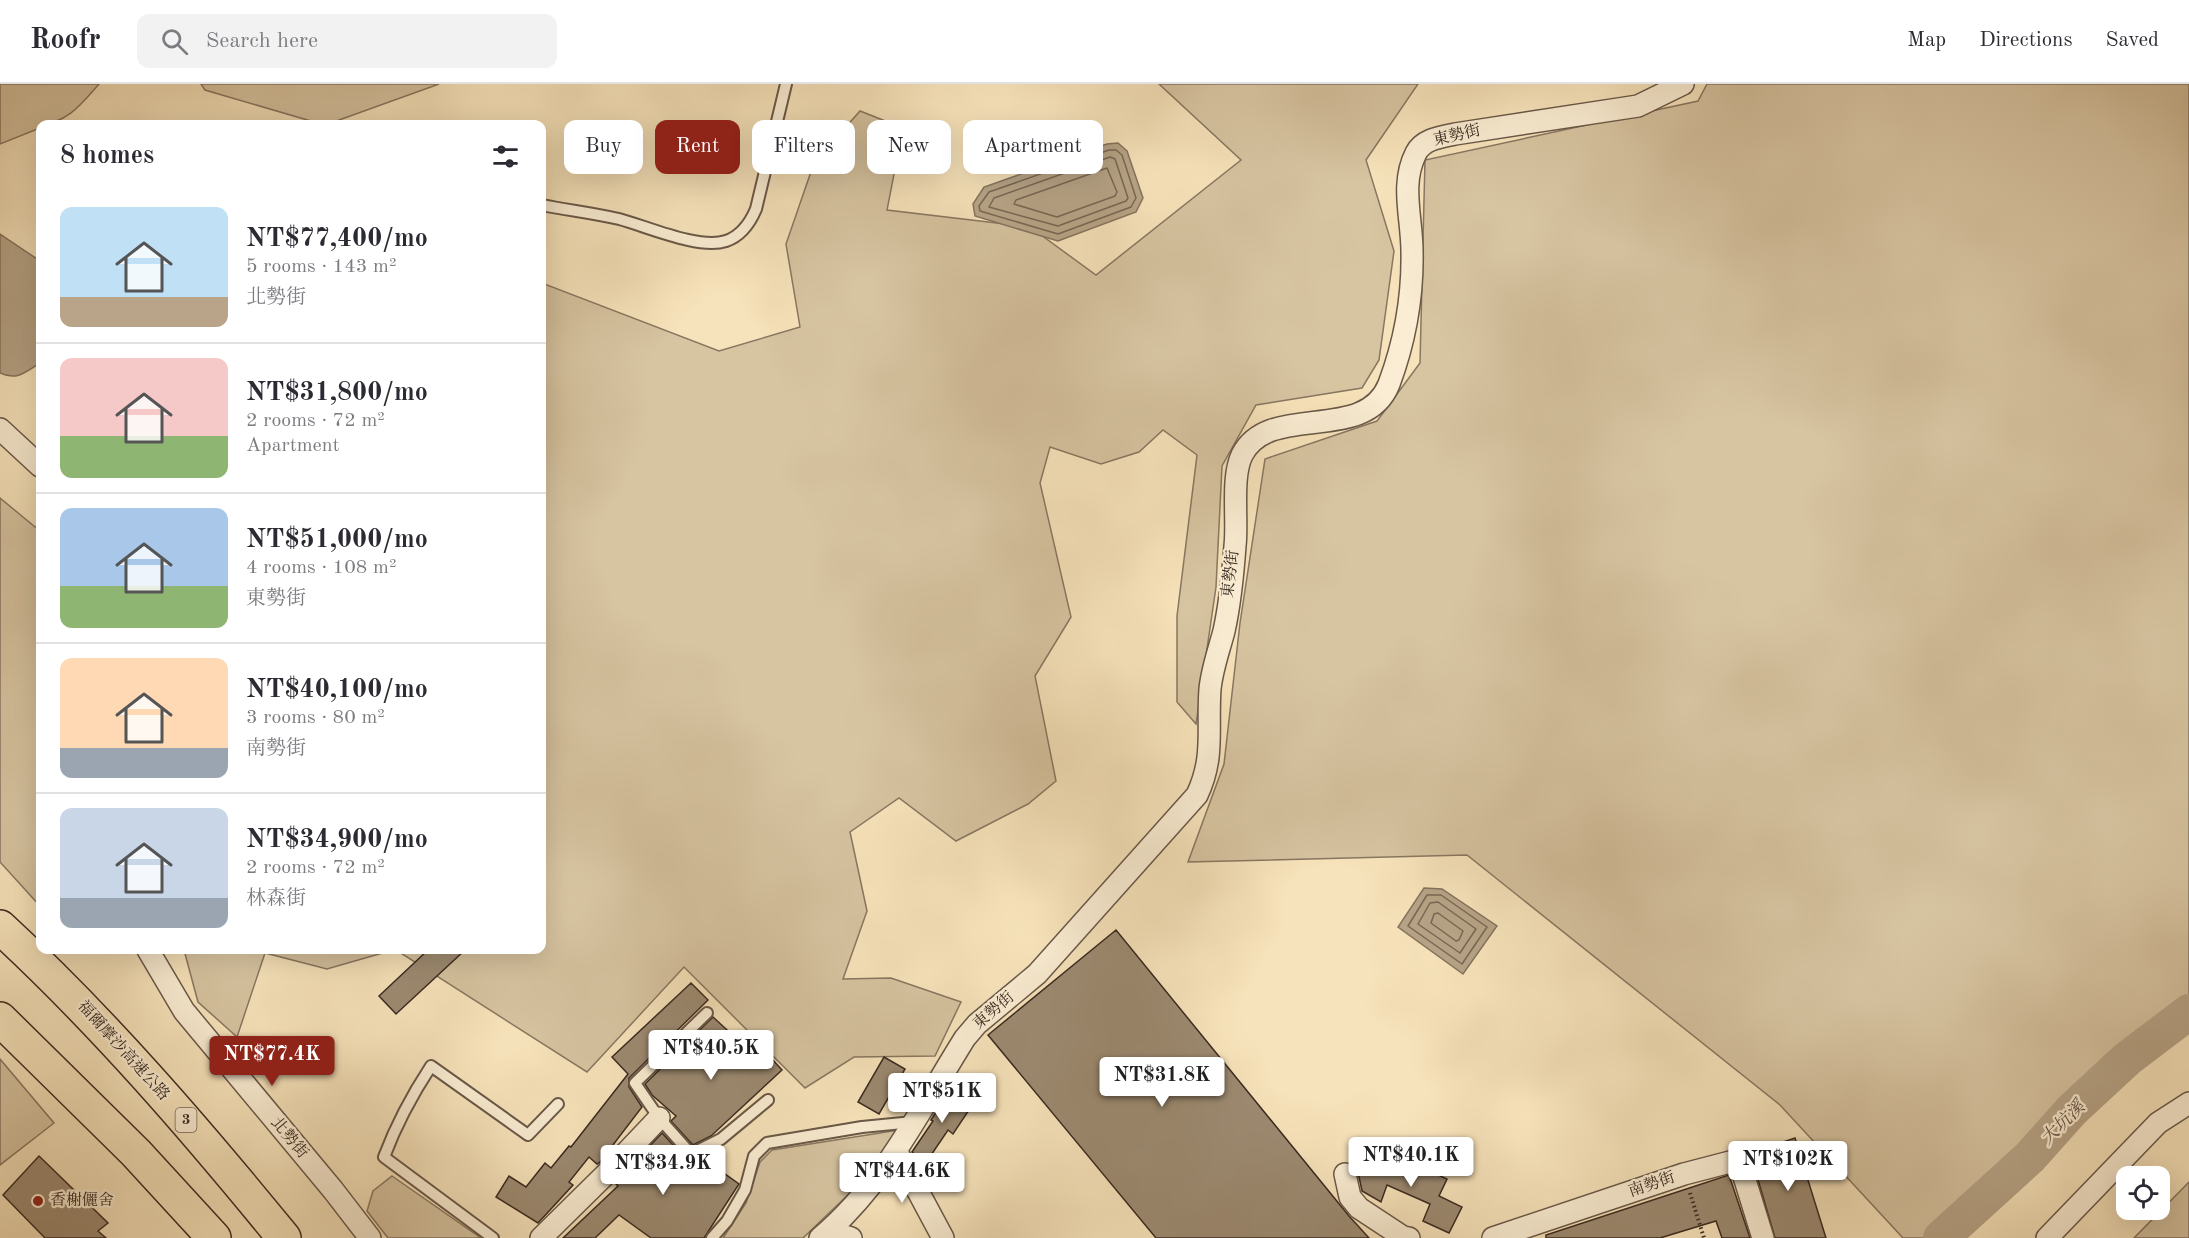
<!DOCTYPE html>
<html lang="en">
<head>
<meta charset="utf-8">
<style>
	body { margin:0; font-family:"Old Standard TT","Noto Serif TC",serif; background:#f2f2f3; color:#2b2b33; height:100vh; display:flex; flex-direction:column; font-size:22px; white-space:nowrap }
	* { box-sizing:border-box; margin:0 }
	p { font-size:20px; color:#7c7c81 }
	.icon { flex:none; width:33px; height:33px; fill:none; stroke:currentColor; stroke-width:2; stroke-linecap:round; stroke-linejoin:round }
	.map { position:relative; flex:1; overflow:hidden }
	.panel { position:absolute; left:36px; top:36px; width:510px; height:834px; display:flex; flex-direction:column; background:#fff; border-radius:12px; box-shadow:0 6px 24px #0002 }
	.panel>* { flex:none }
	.top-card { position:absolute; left:564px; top:36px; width:570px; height:54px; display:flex; gap:12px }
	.tools { position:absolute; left:2116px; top:1082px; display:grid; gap:12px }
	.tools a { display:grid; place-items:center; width:54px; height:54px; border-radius:12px; background:#fff; box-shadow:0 6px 24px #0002; font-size:30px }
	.price { position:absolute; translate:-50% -51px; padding:0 14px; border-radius:6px; background:#fff; color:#222; font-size:20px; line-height:39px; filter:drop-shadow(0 2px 3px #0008) }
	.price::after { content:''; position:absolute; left:50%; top:36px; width:18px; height:14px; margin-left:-9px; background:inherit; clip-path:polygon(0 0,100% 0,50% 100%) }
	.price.current { background:#8f2418; color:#fff }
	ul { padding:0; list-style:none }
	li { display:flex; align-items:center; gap:18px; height:150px; padding:0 24px }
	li+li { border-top:2px solid #e1e1e2 }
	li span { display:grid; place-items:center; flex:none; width:168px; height:120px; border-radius:12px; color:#555 }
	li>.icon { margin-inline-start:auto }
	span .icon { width:72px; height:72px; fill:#fffc; stroke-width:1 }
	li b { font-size:26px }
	h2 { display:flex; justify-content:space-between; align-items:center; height:72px; padding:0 24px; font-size:26px }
	.tag { padding:0 21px; border-radius:12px; background:#fff; box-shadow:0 6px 24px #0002; font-size:21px; line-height:54px }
	.tag.current { background:#8f2418; color:#fff }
	header { display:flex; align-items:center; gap:36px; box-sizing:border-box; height:84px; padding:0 30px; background:#fff; border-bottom:2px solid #e1e1e2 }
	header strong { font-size:28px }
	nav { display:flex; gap:33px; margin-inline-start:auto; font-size:21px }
	.search { width:420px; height:54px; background:#f2f2f3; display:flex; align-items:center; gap:15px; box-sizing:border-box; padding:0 21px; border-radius:12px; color:#7c7c81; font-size:22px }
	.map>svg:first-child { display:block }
	.green { fill:#d7c4a1; stroke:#887761; stroke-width:1.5 }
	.water { fill:#b7a487; stroke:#85735e; stroke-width:1.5 }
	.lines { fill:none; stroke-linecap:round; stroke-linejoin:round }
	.shore { stroke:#786754; stroke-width:1.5 }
	.river { stroke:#b7a487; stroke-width:36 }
	.building { fill:#9c8a71; stroke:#3a2a21; stroke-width:1.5 }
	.lane-casing { stroke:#695848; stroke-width:14 }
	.street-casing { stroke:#695848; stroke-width:24 }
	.highway-casing { stroke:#3a2a21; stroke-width:36 }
	.path { stroke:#3a2a21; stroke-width:4; stroke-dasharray:1.5 3; stroke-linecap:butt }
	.lane { stroke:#faedd3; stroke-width:10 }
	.street { stroke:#faedd3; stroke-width:21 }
	.highway { stroke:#f7e3bb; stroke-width:33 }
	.poi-dot { fill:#8f2418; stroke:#faedd3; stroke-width:2 }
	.labels { text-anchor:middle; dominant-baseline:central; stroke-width:4.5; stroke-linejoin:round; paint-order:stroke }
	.shield { fill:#faedd3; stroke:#746456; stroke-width:1.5 }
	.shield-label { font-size:15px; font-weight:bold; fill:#3a2a21 }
	.street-label { font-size:16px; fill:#3a2a21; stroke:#faedd3 }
	.poi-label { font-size:16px; fill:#3a2a21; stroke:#faedd3; text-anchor:start }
	.water-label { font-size:18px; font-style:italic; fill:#604f40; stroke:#faedd3 }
</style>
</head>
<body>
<header>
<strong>Roofr</strong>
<div class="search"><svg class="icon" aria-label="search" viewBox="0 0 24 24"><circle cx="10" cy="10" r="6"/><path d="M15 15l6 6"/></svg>Search here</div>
<nav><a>Map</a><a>Directions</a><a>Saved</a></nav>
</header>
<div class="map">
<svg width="2189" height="1154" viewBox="0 0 2189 1154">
	<rect width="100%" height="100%" fill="#f7e3bb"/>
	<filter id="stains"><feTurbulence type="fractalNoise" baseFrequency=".00333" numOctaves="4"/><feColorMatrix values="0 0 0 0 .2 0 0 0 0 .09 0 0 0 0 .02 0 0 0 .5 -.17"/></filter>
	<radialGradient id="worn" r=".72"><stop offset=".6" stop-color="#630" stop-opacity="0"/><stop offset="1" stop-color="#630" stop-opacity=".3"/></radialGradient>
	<!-- green -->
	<path class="green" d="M0,0h99c-16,18 -32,40 -59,40v4l-40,16z
		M201,0h238l-111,40h-7l-116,-34z
		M1159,0h259l-52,76 28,91 -15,109 -17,28 -106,17 -34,61 -6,121 -20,137 -19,-22v-86l20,-161 -34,-25 -24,22 -38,12 -51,-17 -10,36 31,134 -36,59 21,105 -28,23 -72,37 -57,-43 -49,34 17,79 -24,68 48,-1 70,24 -26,54 -81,1 -49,31 -121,-121 -97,105 -191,-122h146v-667l177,68 81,-24 -14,-83 28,-81 46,-52 43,17 -16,82 143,17 66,48 145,-115z
		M1707,0h482v928l-134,117 -106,109h-46l-123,-133 -313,-250 -279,7 36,-98 16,-141 25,-164 112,-38 43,-58 5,-203 273,-59z
		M0,414l40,33v375l-40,-44z
		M184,866h209l-66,19 -62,-16 -28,84 -39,-35z
		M0,975l54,64 -54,42z
		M899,1046l-19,34 -77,74h-80l23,-35 14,-41 12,-12z
		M392,1092l89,62h-93l-21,-27 6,-20z
		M2189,1098v56h-55z"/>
	<!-- water -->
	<path class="water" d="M1118,59l9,8 16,47 -7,14 -78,29 -83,-25 -2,-12 11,-17 123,-43z
		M0,150l40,27v102c-14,9 -23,18 -40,10z
		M1424,804l18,1 55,37 -34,48 -65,-47z"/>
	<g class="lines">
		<!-- shore -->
		<path class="shore" d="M1109,66h7l6,5 14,43 -5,9 -73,27 -78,-23 -1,-5 10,-14z
			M1110,73l5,2 13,39 -2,3 -68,25 -69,-19 5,-9z
			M1107,84l10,24 -2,4 -58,21 -43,-13 2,-4z
			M1427,811h14l46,32 -25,37 -54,-38z
			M1438,818l38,27 -16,24 -42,-29 12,-21z
			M1434,830l4,-1 25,18 -4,9 -3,1 -25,-18z"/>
		<!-- river -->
		<path class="river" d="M1941,1154l89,-81 42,-47 55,-51 62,-47"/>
	</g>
	<!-- building -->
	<path class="building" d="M1116,846l233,286 20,22h-213l-168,-203z
		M428,866h37l-69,64 -17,-18z
		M691,899l17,17 -79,78v9l13,20 -42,55 -3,2 -8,-7 -20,25 4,3 -35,38 -42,-26 13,-21 17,11 19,-24 6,5 18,-22 2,1 57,-73 -16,-17z
		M713,933l38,35 8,-7 23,25 -71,66 -18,9 -22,-24 5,-5 -24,-21 -7,-11z
		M884,973l21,12 -26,45 -21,-12z
		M950,1006l23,14 -20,30 -5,-4 -23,34 -13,-12 21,-31 -2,-1z
		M662,1049l24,26 8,2 7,-4 38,27 -35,54h-53l-32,-23 -24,23h-32l55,-52 -3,-3z
		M1795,1054l12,39 19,61h-51l-21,-72 3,-1 -4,-13z
		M1394,1070l53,25 -8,17 23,11 -13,26 -26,-12 7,-17 -43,-19 -6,17 -19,-11 -4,-19 4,-13 24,9z
		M39,1072l69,67 -10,8 8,7h-61l-42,-43z
		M1729,1091l21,63h-28l-6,-17 -56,17h-114v-3z"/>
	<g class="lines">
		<defs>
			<path id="lane" d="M542,121c25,5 51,8 77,14 27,7 80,31 107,22 15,-5 24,-18 30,-32l30,-125
				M707,929l-72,70 24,35 32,36 30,-15 47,-39
				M493,1154l-109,-81c12,-32 28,-62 47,-91l97,69 30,-31
				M712,1154l15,-17 18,-31 9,-34 13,-13 95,-16 51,-5"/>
			<path id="street" d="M0,345l40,37
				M148,866l36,61 149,179 37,48
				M897,1068l46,86
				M1345,1090l5,23 9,11 44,29 6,1
				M829,1147l22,7
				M541,1154l65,-64 53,-56
				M820,1154c64,-53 101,-130 145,-200l12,-14 60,-50 160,-179c18,-38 10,-66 13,-106 2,-20 9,-39 14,-58 6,-27 9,-58 11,-85 3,-25 -4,-69 7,-91 27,-54 123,-10 147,-71 16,-43 24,-86 23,-133 0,-33 -12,-67 4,-98 7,-14 25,-16 39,-19l183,-28 45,-22
				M1493,1154l191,-64 46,-12 11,5 22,71
				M2047,1154l111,-115 31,-20"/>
			<path id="highway" d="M0,843c103,95 195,202 284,311
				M0,935l136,134 78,85"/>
		</defs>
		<!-- lane casing -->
		<use href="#lane" class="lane-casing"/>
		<!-- street casing -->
		<use href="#street" class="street-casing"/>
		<!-- highway casing -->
		<use href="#highway" class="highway-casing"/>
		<!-- path -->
		<path class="path" d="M1690,1109l14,45"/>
		<!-- lane -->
		<use href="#lane" class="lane"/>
		<!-- street -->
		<use href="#street" class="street"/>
		<!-- highway -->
		<use href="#highway" class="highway"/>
	</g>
	<!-- markers -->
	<circle class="poi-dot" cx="38" cy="1117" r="6"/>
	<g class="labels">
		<!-- shield labels -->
		<rect class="shield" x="175.5" y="1024" width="21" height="24" rx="4.5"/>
		<g class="shield-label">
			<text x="186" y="1036">3</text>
		</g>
		<!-- street labels -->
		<g class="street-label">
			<text transform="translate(1457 52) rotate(-13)">東勢街</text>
			<text transform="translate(1231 490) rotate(-83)">東勢街</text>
			<text transform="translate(994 927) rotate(-41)">東勢街</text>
			<text transform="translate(123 967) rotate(48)">福爾摩沙高速公路</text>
			<text transform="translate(289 1054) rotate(50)">北勢街</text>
			<text transform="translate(1652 1101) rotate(-19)">南勢街</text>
		</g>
		<!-- poi labels -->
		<g class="poi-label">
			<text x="50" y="1117">香榭儷舍</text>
		</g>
		<!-- water labels -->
		<g class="water-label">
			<text transform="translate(2063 1039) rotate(-45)">大坑溪</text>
		</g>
	</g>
	<rect width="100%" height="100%" filter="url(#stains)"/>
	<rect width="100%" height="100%" fill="url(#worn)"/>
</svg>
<div class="tools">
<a><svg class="icon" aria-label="locate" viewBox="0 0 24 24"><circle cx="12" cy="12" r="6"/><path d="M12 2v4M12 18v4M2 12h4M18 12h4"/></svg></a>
</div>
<b class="price" style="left:711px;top:997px">NT$40.5K</b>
<b class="price current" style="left:272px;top:1003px">NT$77.4K</b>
<b class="price" style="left:1162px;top:1024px">NT$31.8K</b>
<b class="price" style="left:942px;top:1040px">NT$51K</b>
<b class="price" style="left:1411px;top:1104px">NT$40.1K</b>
<b class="price" style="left:1788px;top:1108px">NT$102K</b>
<b class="price" style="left:663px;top:1112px">NT$34.9K</b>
<b class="price" style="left:902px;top:1120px">NT$44.6K</b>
<div class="top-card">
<a class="tag">Buy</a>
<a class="tag current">Rent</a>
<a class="tag">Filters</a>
<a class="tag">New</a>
<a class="tag">Apartment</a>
</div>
<section class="panel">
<h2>8 homes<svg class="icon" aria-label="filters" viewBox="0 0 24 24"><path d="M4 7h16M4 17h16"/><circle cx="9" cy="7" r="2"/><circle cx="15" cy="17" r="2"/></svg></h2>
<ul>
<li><span style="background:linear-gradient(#bfe0f5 75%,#b9a48a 0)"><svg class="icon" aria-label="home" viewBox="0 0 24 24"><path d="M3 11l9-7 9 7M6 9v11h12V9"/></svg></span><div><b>NT$77,400/mo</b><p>5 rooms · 143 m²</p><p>北勢街</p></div></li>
<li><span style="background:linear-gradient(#f6c9c9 65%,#8fb573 0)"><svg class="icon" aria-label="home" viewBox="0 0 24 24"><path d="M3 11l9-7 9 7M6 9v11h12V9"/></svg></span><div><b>NT$31,800/mo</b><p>2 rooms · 72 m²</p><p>Apartment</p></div></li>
<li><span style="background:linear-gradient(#a9c7e8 65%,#8fb573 0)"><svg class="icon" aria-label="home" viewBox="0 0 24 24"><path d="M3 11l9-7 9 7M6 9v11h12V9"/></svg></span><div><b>NT$51,000/mo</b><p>4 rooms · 108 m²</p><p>東勢街</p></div></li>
<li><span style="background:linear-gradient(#ffd9b3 75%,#9aa5b1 0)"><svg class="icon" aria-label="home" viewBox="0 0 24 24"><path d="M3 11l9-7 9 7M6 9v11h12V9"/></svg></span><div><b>NT$40,100/mo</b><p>3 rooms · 80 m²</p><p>南勢街</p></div></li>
<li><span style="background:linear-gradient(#c9d6e8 75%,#9aa5b1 0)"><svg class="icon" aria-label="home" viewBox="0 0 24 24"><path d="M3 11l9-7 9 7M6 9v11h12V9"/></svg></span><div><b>NT$34,900/mo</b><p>2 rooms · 72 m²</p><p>林森街</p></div></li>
</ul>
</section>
</div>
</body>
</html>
